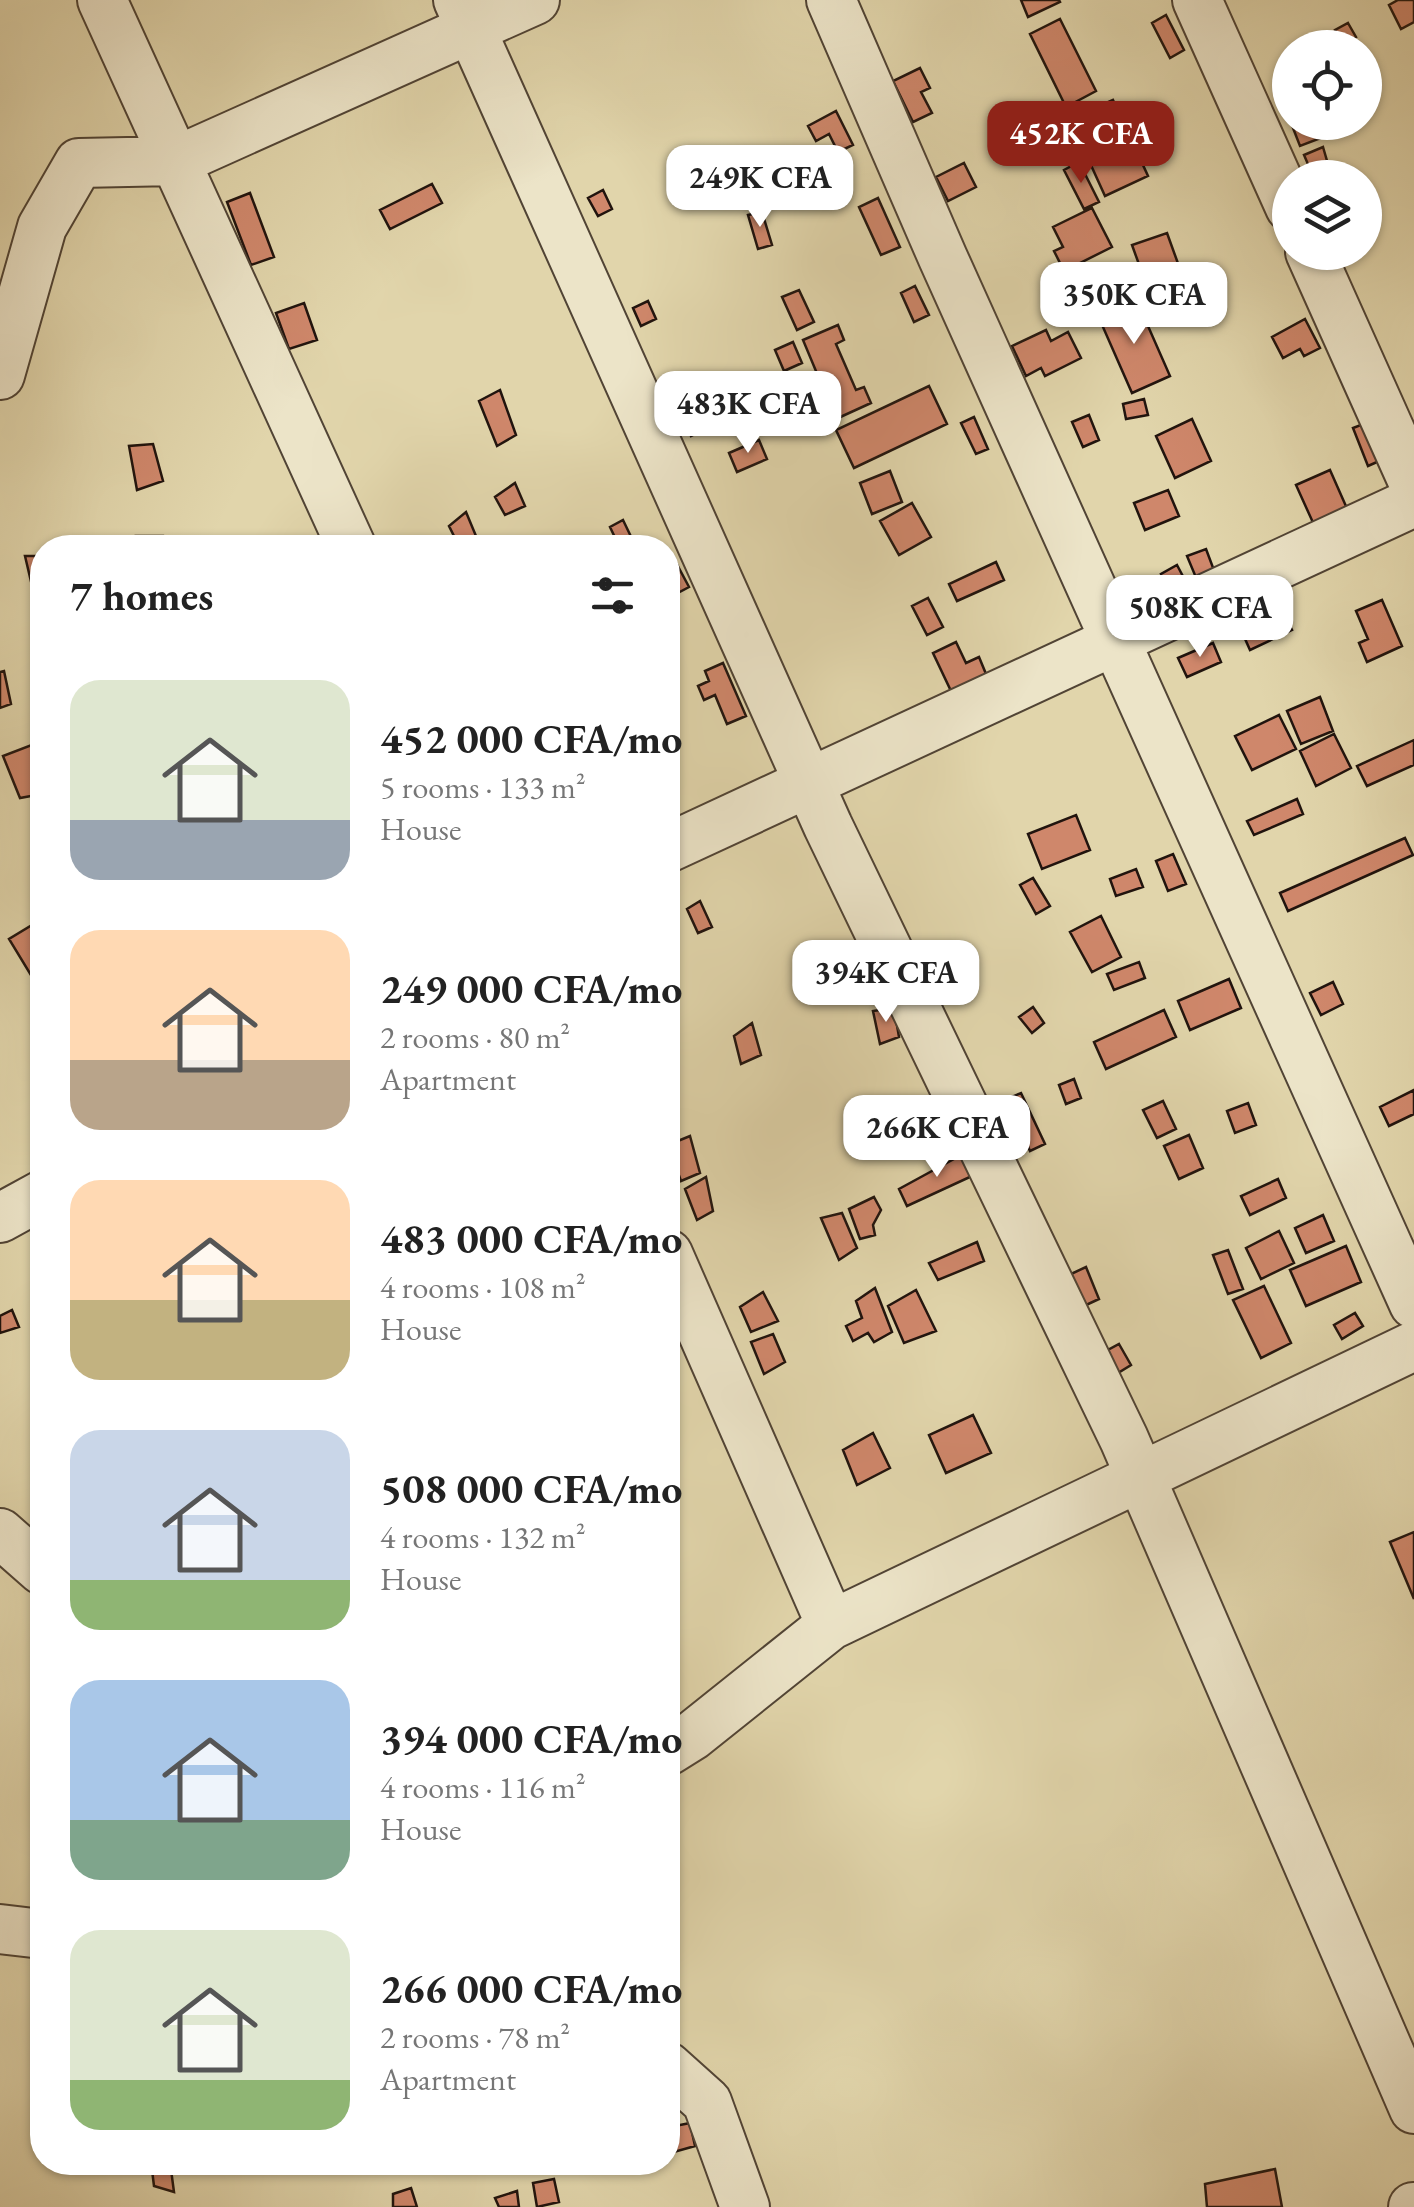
<!DOCTYPE html>
<html lang="en">
<head>
<meta charset="utf-8">
<style>
	body { margin:0; font-family:"EB Garamond",serif; background:#f6f6f6; color:#222; height:100vh; display:flex; flex-direction:column; font-size:38px; white-space:nowrap }
	* { box-sizing:border-box; margin:0 }
	p { font-size:32px; color:#767676 }
	.icon { flex:none; width:55px; height:55px; fill:none; stroke:currentColor; stroke-width:2; stroke-linecap:round; stroke-linejoin:round }
	.map { position:relative; flex:1; overflow:hidden }
	.side { position:absolute; left:30px; top:535px; width:650px; height:1640px; display:flex; flex-direction:column; background:#fff; border-radius:40px; box-shadow:0 2px 8px #0004 }
	.side>* { flex:none }
	.fabs { position:absolute; left:1272px; top:30px; display:grid; gap:20px }
	.fabs a { display:grid; place-items:center; width:110px; height:110px; border-radius:50%; background:#fff; box-shadow:0 2px 8px #0004; font-size:50px }
	.price { position:absolute; translate:-50% -85px; padding:0 22px; border-radius:20px; background:#fff; color:#222; font-size:32px; line-height:65px; filter:drop-shadow(0 2px 5px #0008) }
	.price::after { content:''; position:absolute; left:50%; top:60px; width:30px; height:22px; margin-left:-15px; background:inherit; clip-path:polygon(0 0,100% 0,50% 100%) }
	.price.active { background:#8f2418; color:#fff }
	ul { padding:0; list-style:none }
	li { display:flex; align-items:center; gap:30px; height:250px; padding:0 40px }
	li span { display:grid; place-items:center; flex:none; width:280px; height:200px; border-radius:30px; color:#555 }
	li>.icon { margin-inline-start:auto }
	span .icon { width:120px; height:120px; fill:#fffc; stroke-width:1 }
	li b { font-size:42px }
	h2 { display:flex; justify-content:space-between; align-items:center; height:120px; padding:0 40px; font-size:42px }
	.map>svg:first-child { display:block }
	.building { fill:#cf876b; stroke:#21140e; stroke-width:2.5 }
	.lines { fill:none; stroke-linecap:round; stroke-linejoin:round }
	.minor-casing { stroke:#514435; stroke-width:52 }
	.minor { stroke:#ece4c8; stroke-width:48 }
</style>
</head>
<body>
<div class="map">
<svg width="1414" height="2207" viewBox="0 0 1414 2207">
	<rect width="100%" height="100%" fill="#e1d5ab"/>
	<filter id="stains"><feTurbulence type="fractalNoise" baseFrequency=".002" numOctaves="4"/><feColorMatrix values="0 0 0 0 .2 0 0 0 0 .09 0 0 0 0 .02 0 0 0 .5 -.17"/></filter>
	<radialGradient id="worn" r=".72"><stop offset=".6" stop-color="#630" stop-opacity="0"/><stop offset="1" stop-color="#630" stop-opacity=".3"/></radialGradient>
	<!-- building -->
	<path class="building" d="M1021,0h38l1,2 -32,15z
		M1398,0h16v22l-13,7 -12,-24z
		M1166,15l18,35 -14,8 -18,-35z
		M1060,19l36,72 -30,16 -36,-73z
		M1348,23l8,14 -13,8 -8,-15z
		M920,68l10,20 -9,4 11,21 -19,9 -20,-41z
		M1113,100l35,76 -43,20 -35,-77z
		M836,111l17,34 -15,7 -9,-18 -13,7 -8,-15z
		M1308,122h13l5,14 -26,10 -7,-18z
		M1323,147l9,31h-18l-10,-23z
		M750,154l7,15 -27,12 -7,-15z
		M1079,162l20,40 -15,7 -20,-39z
		M964,163l12,24 -28,14 -12,-24z
		M432,184l10,19 -52,26 -10,-19z
		M603,190l9,19 -14,7 -10,-18z
		M250,193l24,64 -23,8 -24,-63z
		M878,198l22,49 -19,8 -22,-48z
		M1092,208l20,39 -48,24 -10,-20 9,-4 -10,-20z
		M762,212l10,33 -14,4 -10,-34z
		M1167,233l13,36 -35,12 -13,-36z
		M1125,266l9,20 -32,15 -9,-19z
		M915,286l14,29 -15,7 -13,-29z
		M799,290l15,32 -17,8 -15,-33z
		M648,301l8,18 -15,7 -8,-18z
		M1137,301l33,75 -38,17 -33,-75z
		M304,303l13,37 -28,9 -13,-36z
		M1305,319l15,29 -16,8 -4,-7 -17,9 -11,-21z
		M838,325l6,15 -8,4 20,46 8,-3 7,16 -35,16 -33,-79z
		M1046,330l5,11 17,-9 13,26 -36,18 -4,-8 -15,8 -14,-30z
		M793,342l9,21 -18,8 -9,-21z
		M929,386l18,38 -93,44 -18,-38z
		M686,387l19,42 -14,7 -19,-41z
		M500,390l16,45 -19,11 -18,-45z
		M1144,399l4,16 -22,4 -3,-15z
		M1089,415l10,25 -16,7 -11,-25z
		M974,417l14,32 -12,5 -15,-31z
		M1192,419l19,42 -36,17 -19,-42z
		M1371,421l15,37 -18,8 -15,-38z
		M759,440l8,19 -30,13 -8,-19z
		M153,444l10,37 -26,9 -8,-44z
		M1330,470l19,43 -34,14 -19,-42z
		M890,471l12,31 -30,12 -12,-31z
		M515,483l10,23 -20,9 -10,-18z
		M1168,490l11,26 -34,14 -11,-27z
		M912,503l19,34 -32,18 -19,-34z
		M466,512l10,24 -16,12 -11,-22z
		M623,520l12,25 -5,3h-10l-10,-21z
		M136,536h27l1,12h-26z
		M1206,549l9,24 -18,7 -10,-24z
		M672,555l17,32 -17,9 -4,-10v-29z
		M25,556h17v30l-9,4z
		M996,562l8,18 -47,21 -8,-17z
		M1177,565l10,19 -15,9 -11,-19z
		M928,598l15,29 -16,8 -15,-29z
		M1382,600l20,46 -35,16 -8,-19 9,-4 -12,-28z
		M1283,612l9,18 -42,20 -8,-18z
		M956,642l10,21 13,-6 7,17 -35,17 -18,-38z
		M1213,643l8,19 -34,15 -9,-19z
		M723,663l23,53 -19,8 -12,-29 -11,5 -6,-14 11,-5 -4,-10z
		M4,671l7,33 -11,4v-36z
		M1320,697l13,34 -32,13 -14,-33z
		M1279,715l17,34 -44,21 -17,-34z
		M1334,734l17,34 -35,18 -16,-35z
		M1414,740v25l-47,21 -10,-20z
		M42,741v53l-22,4 -17,-42z
		M1297,799l6,15 -49,21 -7,-14z
		M1076,815l14,35 -48,19 -14,-35z
		M1405,838l8,17 -125,56 -8,-18z
		M1173,854l13,30 -18,7 -12,-30z
		M1136,869l7,18 -27,9 -6,-17z
		M1033,878l17,28 -14,8 -16,-29z
		M700,901l12,26 -14,6 -11,-24z
		M1101,916l20,41 -29,15 -22,-40z
		M42,919v69l-2,2 -31,-51z
		M1139,962l6,16 -31,12 -7,-16z
		M1229,979l12,29 -51,22 -12,-29z
		M1333,982l10,22 -22,11 -11,-22z
		M1033,1007l11,16 -12,10 -13,-16z
		M894,1008l5,29 -19,7 -7,-33z
		M1164,1010l12,27 -70,32 -12,-27z
		M752,1023l9,32 -20,9 -7,-28z
		M1074,1079l7,19 -15,6 -7,-19z
		M1414,1090v24l-25,12 -9,-19z
		M1021,1093l24,51 -15,7 -23,-52z
		M1163,1101l13,28 -19,9 -14,-28z
		M1248,1103l8,22 -21,8 -8,-22z
		M1189,1135l14,33 -24,11 -15,-33z
		M690,1136l10,37 -19,8 -13,-36z
		M965,1153l7,23 -65,30 -8,-17z
		M706,1177l7,34 -16,9 -12,-31z
		M1278,1179l8,19 -36,17 -9,-19z
		M874,1197l7,13 -8,15 2,10 -15,4 -11,-30z
		M842,1213l15,35 -18,12 -18,-42z
		M1323,1215l11,26 -28,12 -11,-25z
		M1279,1231l15,32 -33,16 -15,-31z
		M977,1242l7,19 -46,19 -9,-17z
		M1346,1246l15,36 -55,24 -16,-36z
		M1228,1250l15,39 -15,5 -15,-39z
		M1086,1267l13,32 -15,7 -13,-32z
		M1264,1286l27,57 -30,15 -28,-58z
		M875,1288l17,44 -18,10 -6,-9 -15,8 -7,-15 16,-8 -6,-17z
		M916,1290l20,41 -32,12 -16,-37z
		M763,1292l15,29 -27,11 -11,-25z
		M12,1310l7,17 -19,6v-17z
		M1355,1313l8,13 -21,13 -8,-14z
		M773,1334l12,28 -21,12 -13,-32z
		M1119,1344l12,21 -13,8 -12,-22z
		M973,1415l18,38 -45,20 -17,-38z
		M873,1433l17,35 -33,17 -14,-35z
		M1414,1532v67l-24,-57z
		M690,2123l5,23 -21,6 -4,-25z
		M151,2162h19l4,30 -20,-6z
		M1275,2169l7,38h-75l-2,-23z
		M554,2179l5,23 -22,5 -4,-24z
		M411,2188l6,19h-24v-13z
		M517,2191l2,16h-20l-4,-9z"/>
	<g class="lines">
		<defs>
			<path id="minor" d="M102,0l250,548
				M458,0l370,826 296,613 290,670
				M831,0l112,258 471,1046
				M1197,0l93,207
				M1310,252l104,232
				M0,375l42,-148 37,-64 97,-2 359,-161
				M668,848l746,-346
				M0,1218l42,-23
				M668,1254l163,371
				M0,1533l42,37
				M668,1751l24,-15 139,-111 583,-279
				M0,1929l42,5
				M668,2067l39,35 38,105
				M1413,2207h1"/>
		</defs>
		<!-- minor casing -->
		<use href="#minor" class="minor-casing"/>
		<!-- minor -->
		<use href="#minor" class="minor"/>
	</g>
	<rect width="100%" height="100%" filter="url(#stains)"/>
	<rect width="100%" height="100%" fill="url(#worn)"/>
</svg>
<div class="fabs">
<a><svg class="icon" aria-label="locate" viewBox="0 0 24 24"><circle cx="12" cy="12" r="6"/><path d="M12 2v4M12 18v4M2 12h4M18 12h4"/></svg></a>
<a><svg class="icon" aria-label="layers" viewBox="0 0 24 24"><path d="M12 4l9 5-9 5-9-5zM3 14l9 5 9-5"/></svg></a>
</div>
<b class="price active" style="left:1081px;top:186px">452K CFA</b>
<b class="price" style="left:760px;top:230px">249K CFA</b>
<b class="price" style="left:1134px;top:347px">350K CFA</b>
<b class="price" style="left:748px;top:456px">483K CFA</b>
<b class="price" style="left:1200px;top:660px">508K CFA</b>
<b class="price" style="left:886px;top:1025px">394K CFA</b>
<b class="price" style="left:937px;top:1180px">266K CFA</b>
<section class="side">
<h2>7 homes<svg class="icon" aria-label="filters" viewBox="0 0 24 24"><path d="M4 7h16M4 17h16"/><circle cx="9" cy="7" r="2"/><circle cx="15" cy="17" r="2"/></svg></h2>
<ul>
<li><span style="background:linear-gradient(#dfe7d0 70%,#9aa5b1 0)"><svg class="icon" aria-label="home" viewBox="0 0 24 24"><path d="M3 11l9-7 9 7M6 9v11h12V9"/></svg></span><div><b>452 000 CFA/mo</b><p>5 rooms · 133 m²</p><p>House</p></div></li>
<li><span style="background:linear-gradient(#ffd9b3 65%,#b9a48a 0)"><svg class="icon" aria-label="home" viewBox="0 0 24 24"><path d="M3 11l9-7 9 7M6 9v11h12V9"/></svg></span><div><b>249 000 CFA/mo</b><p>2 rooms · 80 m²</p><p>Apartment</p></div></li>
<li><span style="background:linear-gradient(#ffd9b3 60%,#c2b280 0)"><svg class="icon" aria-label="home" viewBox="0 0 24 24"><path d="M3 11l9-7 9 7M6 9v11h12V9"/></svg></span><div><b>483 000 CFA/mo</b><p>4 rooms · 108 m²</p><p>House</p></div></li>
<li><span style="background:linear-gradient(#c9d6e8 75%,#8fb573 0)"><svg class="icon" aria-label="home" viewBox="0 0 24 24"><path d="M3 11l9-7 9 7M6 9v11h12V9"/></svg></span><div><b>508 000 CFA/mo</b><p>4 rooms · 132 m²</p><p>House</p></div></li>
<li><span style="background:linear-gradient(#a9c7e8 70%,#7fa58c 0)"><svg class="icon" aria-label="home" viewBox="0 0 24 24"><path d="M3 11l9-7 9 7M6 9v11h12V9"/></svg></span><div><b>394 000 CFA/mo</b><p>4 rooms · 116 m²</p><p>House</p></div></li>
<li><span style="background:linear-gradient(#dfe7d0 75%,#8fb573 0)"><svg class="icon" aria-label="home" viewBox="0 0 24 24"><path d="M3 11l9-7 9 7M6 9v11h12V9"/></svg></span><div><b>266 000 CFA/mo</b><p>2 rooms · 78 m²</p><p>Apartment</p></div></li>
</ul>
</section>
</div>
</body>
</html>
